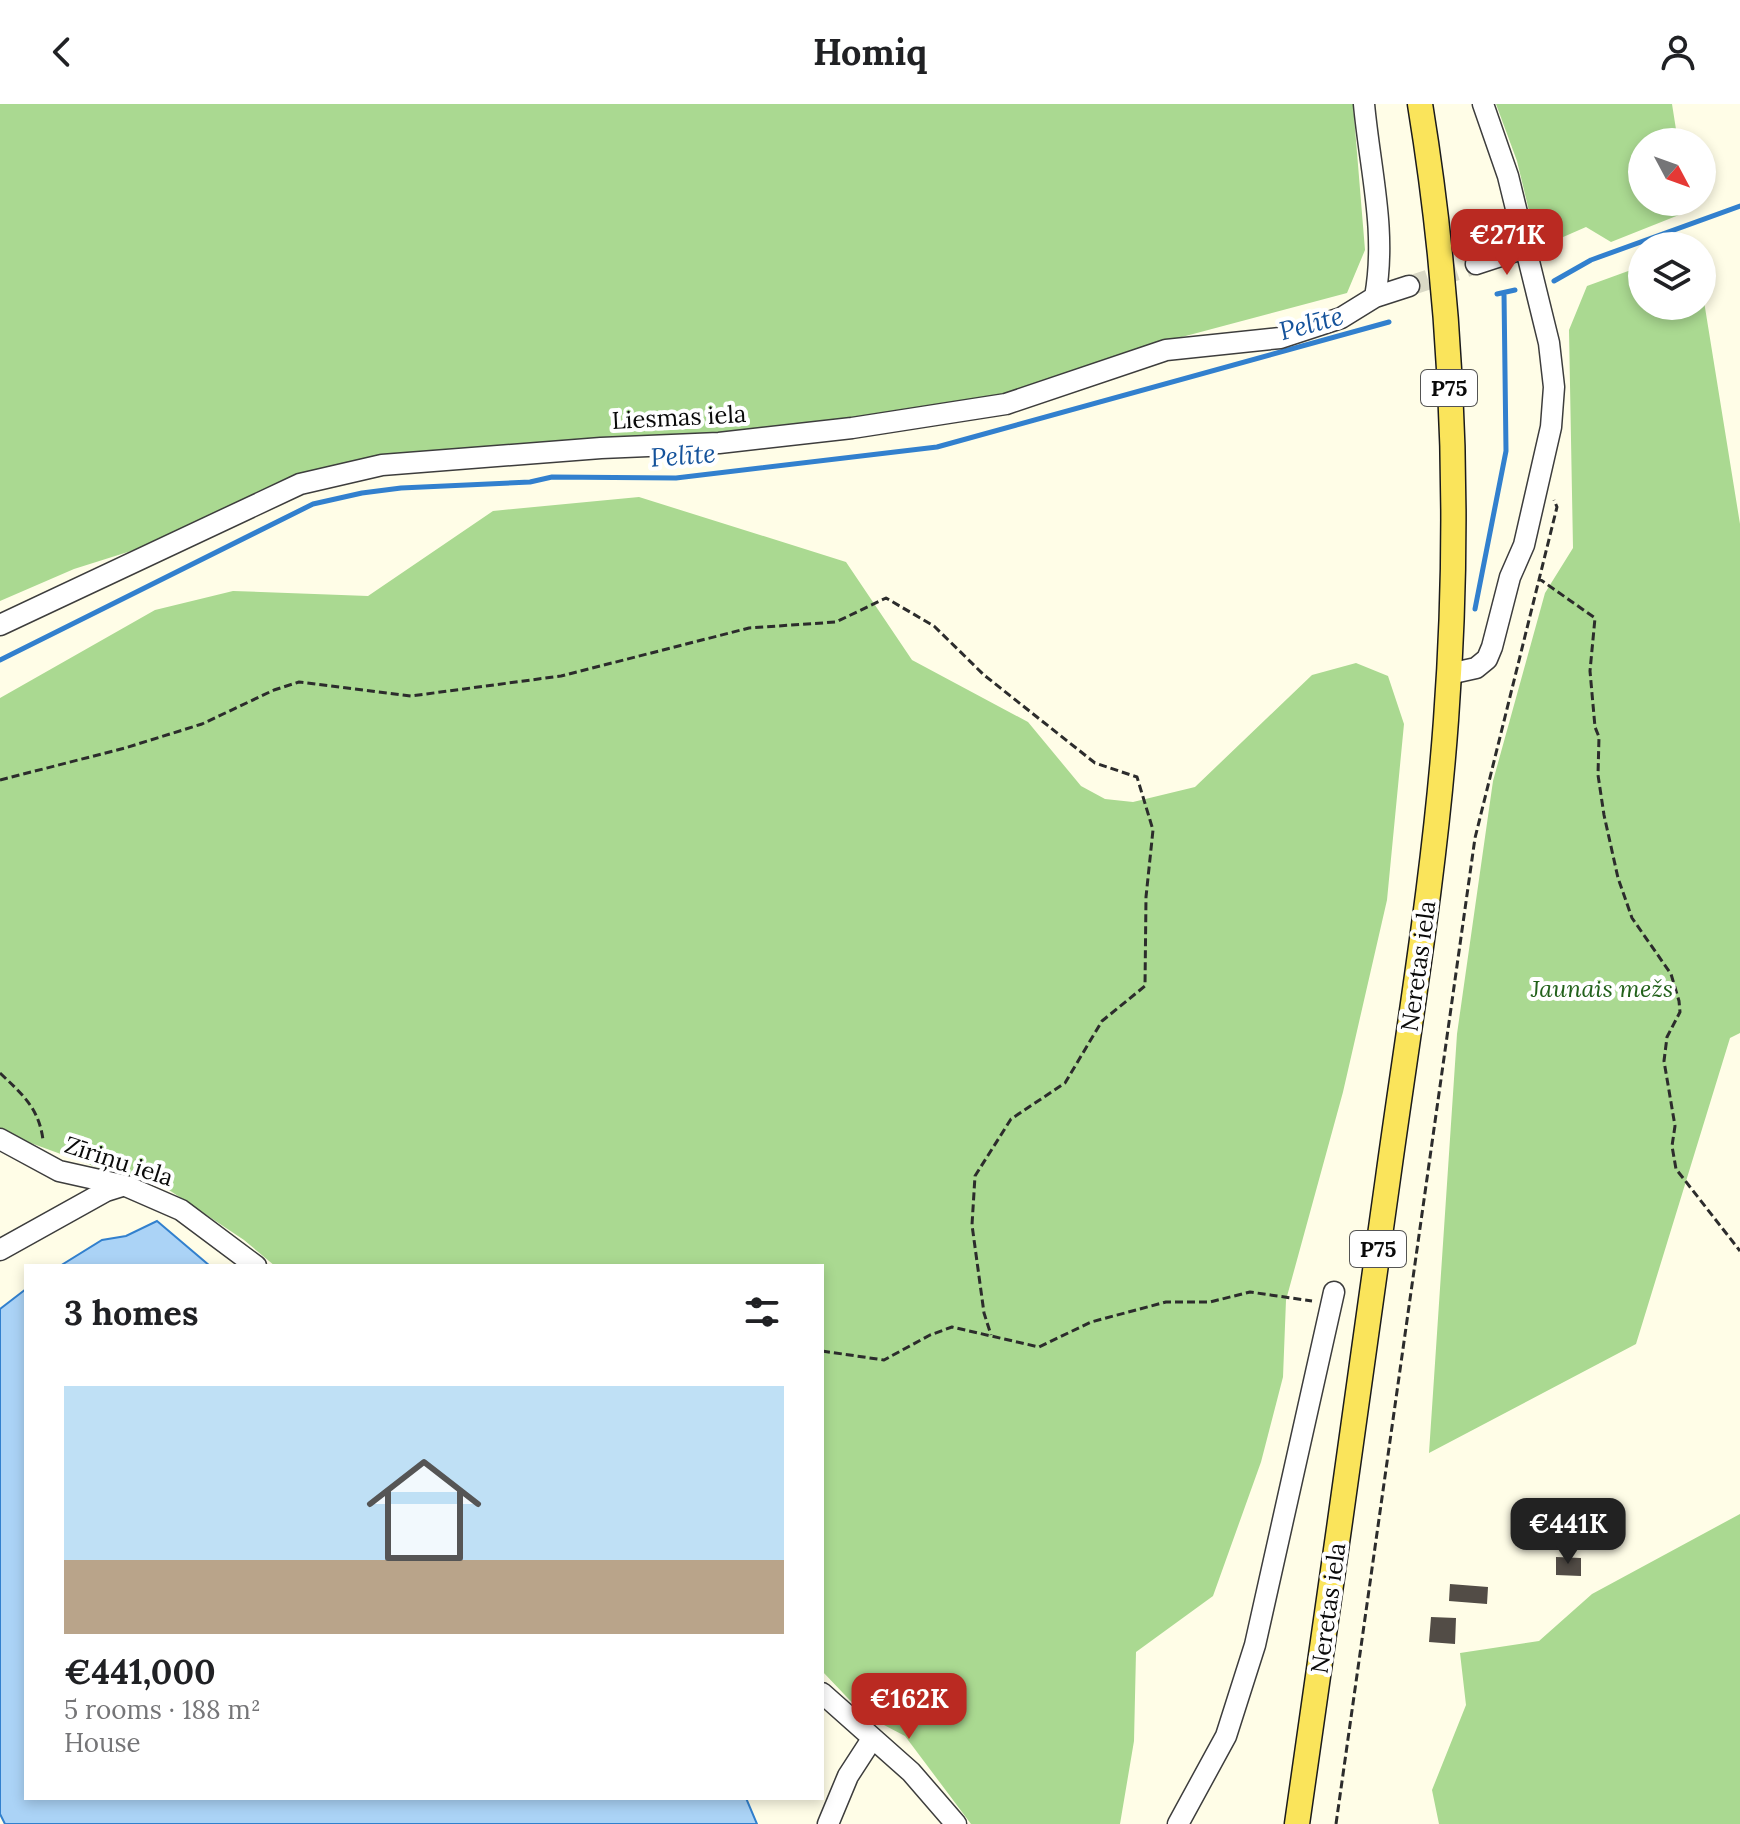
<!DOCTYPE html>
<html lang="en">
<head>
<meta charset="utf-8">
<style>
	body { margin:0; font-family:Lora,serif; background:#f6f6f6; color:#202124; height:100vh; display:flex; flex-direction:column; font-size:30px; white-space:nowrap }
	* { box-sizing:border-box; margin:0 }
	p { font-size:26px; color:#757577 }
	.icon { flex:none; width:44px; height:44px; fill:none; stroke:currentColor; stroke-width:2; stroke-linecap:round; stroke-linejoin:round }
	.map { position:relative; flex:1; overflow:hidden }
	.side { position:absolute; left:24px; top:1160px; width:800px; height:536px; display:flex; flex-direction:column; background:#fff; border-radius:0px; box-shadow:0 4px 12px #0003 }
	.side>* { flex:none }
	.needle { width:52px; rotate:131deg }
	.tools { position:absolute; left:1628px; top:24px; display:grid; gap:16px }
	.tools a { display:grid; place-items:center; width:88px; height:88px; border-radius:50%; background:#fff; box-shadow:0 4px 12px #0003; font-size:40px }
	.price { position:absolute; translate:-50% -68px; padding:0 18px; border-radius:16px; background:#ba2a22; color:#fff; font-size:26px; line-height:52px; filter:drop-shadow(0 2px 4px #0008) }
	.price::after { content:''; position:absolute; left:50%; top:48px; width:24px; height:18px; margin-left:-12px; background:inherit; clip-path:polygon(0 0,100% 0,50% 100%) }
	.price.current { background:#222; color:#fff }
	ul { padding:0; list-style:none }
	li { display:grid; align-content:center; gap:16px; height:424px; padding:0 40px }
	li span { display:grid; place-items:center; height:248px; border-radius:0px; color:#555 }
	li>.icon { margin-inline-start:auto }
	span .icon { width:144px; height:144px; fill:#fffc; stroke-width:1 }
	li b { font-size:34px }
	h2 { display:flex; justify-content:space-between; align-items:center; height:96px; padding:0 40px; font-size:34px }
	header { display:flex; justify-content:space-between; align-items:center; height:104px; padding:0 40px; background:#fff; font-size:36px; font-weight:700 }
	.map>svg:first-child { display:block }
	.forest { fill:#aad991 }
	.water { fill:#abd3f6; stroke:#3280ce; stroke-width:2 }
	.lines { fill:none; stroke-linecap:round; stroke-linejoin:round }
	.stream { stroke:#3280ce; stroke-width:5 }
	.building { fill:#524c46 }
	.minor-tunnel { stroke:#dad9c6; stroke-width:20; stroke-dasharray:20 10; stroke-linecap:butt }
	.minor-casing { stroke:#3d3d3d; stroke-width:23 }
	.major-casing { stroke:#1b1b1b; stroke-width:27 }
	.path { stroke:#2c2c2c; stroke-width:3; stroke-dasharray:8 4; stroke-linecap:butt }
	.minor { stroke:#fff; stroke-width:20 }
	.major { stroke:#fae45b; stroke-width:24 }
	.labels { text-anchor:middle; dominant-baseline:central; stroke-width:8; stroke-linejoin:round; paint-order:stroke }
	.shield { fill:#fff; stroke:#545454; stroke-width:2 }
	.shield-label { font-size:22px; font-weight:bold; fill:#0a0a0a }
	.street-label { font-size:24px; fill:#0a0a0a; stroke:#fff }
	.park-label { font-size:24px; font-style:italic; fill:#22611b; stroke:#fff }
	.water-label { font-size:26px; font-style:italic; fill:#14529b; stroke:#fff }
</style>
</head>
<body>
<header><svg class="icon" aria-label="back" viewBox="0 0 24 24"><path d="M15 5l-7 7 7 7"/></svg>Homiq<svg class="icon" aria-label="person" viewBox="0 0 24 24"><circle cx="12" cy="8" r="4"/><path d="M4 21q1-7 8-7t8 7"/></svg></header>
<div class="map">
<svg width="1740" height="1720" viewBox="0 0 1740 1720">
	<rect width="100%" height="100%" fill="#fffde7"/>
	<!-- forest -->
	<path class="forest" d="M0,0h1353l12,146 -18,43 -184,49 -159,53 -154,24 -131,15 -338,22 -231,89 -76,24 -74,32z
		M1496,0h176l6,38h-36v60h46l1,9 -78,31 -25,-15 -48,21 -21,-87z
		M1642,162v40h60v-17l38,235v509l-10,5 -94,306 -207,109 28,-419 36,-253 52,-188 28,-45 -4,-218 18,-44z
		M639,393l207,65 66,98 116,62 53,64 24,13 28,3 62,-15 117,-112 44,-12 32,13 16,48 -17,176 -44,192 -57,208 -3,77 -22,85 -48,134 -77,56 -2,89 -14,83h-149l-66,-88 -42,-22 -41,-43v-405h-547l-31,-26 -90,-60 -55,-12 -82,-30 -17,-10v-430l155,-88 78,-19 135,5 125,-85z
		M1740,1410v310h-301l-7,-34 34,-85 -6,-52 79,-12 53,-47z"/>
	<!-- water -->
	<path class="water" d="M157,1117l53,45h-150l42,-26 24,-4z
		M26,1185v509h720l11,26h-752l-5,-10v-505z"/>
	<g class="lines">
		<!-- stream -->
		<path class="stream" d="M1554,177l37,-21 149,-54
			M1497,190l18,-4
			M1475,505l31,-158 -2,-158
			M0,556l313,-156 49,-11 39,-5 129,-6 22,-5 124,1 261,-31 452,-125"/>
	</g>
	<!-- building -->
	<path class="building" d="M1556,1453l25,1v18l-25,-1z
		M1450,1480l38,3 -1,17 -38,-3z
		M1431,1513l25,1 -1,26 -26,-2z"/>
	<g class="lines">
		<!-- minor-tunnel -->
		<path class="minor-tunnel" d="M1409,182l67,-22"/>
		<defs>
			<path id="minor" d="M1364,0c6,66 23,127 11,193
				M1476,160l49,-16
				M0,521l300,-141 82,-19 219,-17 118,-5 133,-15 154,-24 160,-54 114,-12 61,-20 34,-21 34,-11
				M1449,570l27,-6 11,-9 5,-12 18,-70 14,-32 27,-118 3,-40 -5,-44 -41,-167 -25,-72
				M0,1035l59,32 67,15 55,24 75,56
				M0,1146l106,-59 16,-5
				M822,1589l89,79 45,52
				M828,1720l20,-48 24,-37
				M1178,1720l48,-88 29,-91 79,-353"/>
			<path id="major" d="M1297,1720c31,-215 61,-431 91,-646 21,-153 47,-305 58,-458 15,-204 7,-414 -26,-616"/>
		</defs>
		<!-- minor casing -->
		<use href="#minor" class="minor-casing"/>
		<!-- major casing -->
		<use href="#major" class="major-casing"/>
		<!-- path -->
		<path class="path" d="M1538,474l57,40 -5,53 5,56 4,10 -1,38 6,40 14,63 14,40 39,56 8,27 1,11 -13,25 -3,24 11,65 -3,20 4,23 64,82
			M0,676l125,-32 77,-24 72,-34 25,-8 112,14 150,-20 188,-48 87,-6 50,-24 48,28 50,49 111,88 42,14 16,53 -7,67 -1,89 -43,35 -37,62 -54,36 -36,57 -3,49 12,88 7,22
			M0,969c22,21 39,35 43,67
			M822,1247l62,9 46,-25 22,-8 87,20 52,-25 75,-20h44l40,-10 62,9
			M1336,1720l139,-986 82,-331 -3,-7"/>
		<!-- minor -->
		<use href="#minor" class="minor"/>
		<!-- major -->
		<use href="#major" class="major"/>
	</g>
	<g class="labels">
		<!-- shield labels -->
		<g class="shield">
			<rect x="1421" y="266" width="56" height="36" rx="6"/>
			<rect x="1350" y="1127" width="56" height="36" rx="6"/>
		</g>
		<g class="shield-label">
			<text x="1449" y="284">P75</text>
			<text x="1378" y="1145">P75</text>
		</g>
		<!-- street labels -->
		<g class="street-label">
			<text transform="translate(679 313) rotate(-3)">Liesmas iela</text>
			<text transform="translate(1418 862) rotate(-82)">Neretas iela</text>
			<text transform="translate(119 1057) rotate(18)">Zīriņu iela</text>
			<text transform="translate(1328 1504) rotate(-82)">Neretas iela</text>
		</g>
		<!-- park labels -->
		<g class="park-label">
			<text x="1602" y="884">Jaunais mežs</text>
		</g>
		<!-- water labels -->
		<g class="water-label">
			<text transform="translate(1311 219) rotate(-15)">Pelīte</text>
			<text transform="translate(683 351) rotate(-4)">Pelīte</text>
		</g>
	</g>
</svg>
<div class="tools">
<a><svg class="needle" viewBox="-14 -14 28 28"><path d="M0-13l5 13h-10z" fill="#e53935"/><path d="M0 13l5-13h-10z" fill="#757577"/></svg></a>
<a><svg class="icon" aria-label="layers" viewBox="0 0 24 24"><path d="M12 4l9 5-9 5-9-5zM3 14l9 5 9-5"/></svg></a>
</div>
<b class="price" style="left:1507px;top:173px">€271K</b>
<b class="price current" style="left:1568px;top:1462px">€441K</b>
<b class="price" style="left:909px;top:1637px">€162K</b>
<section class="side">
<h2>3 homes<svg class="icon" aria-label="filters" viewBox="0 0 24 24"><path d="M4 7h16M4 17h16"/><circle cx="9" cy="7" r="2"/><circle cx="15" cy="17" r="2"/></svg></h2>
<ul>
<li><span style="background:linear-gradient(#bfe0f5 70%,#b9a48a 0)"><svg class="icon" aria-label="home" viewBox="0 0 24 24"><path d="M3 11l9-7 9 7M6 9v11h12V9"/></svg></span><div><b>€441,000</b><p>5 rooms · 188 m²</p><p>House</p></div></li>
</ul>
</section>
</div>
</body>
</html>
